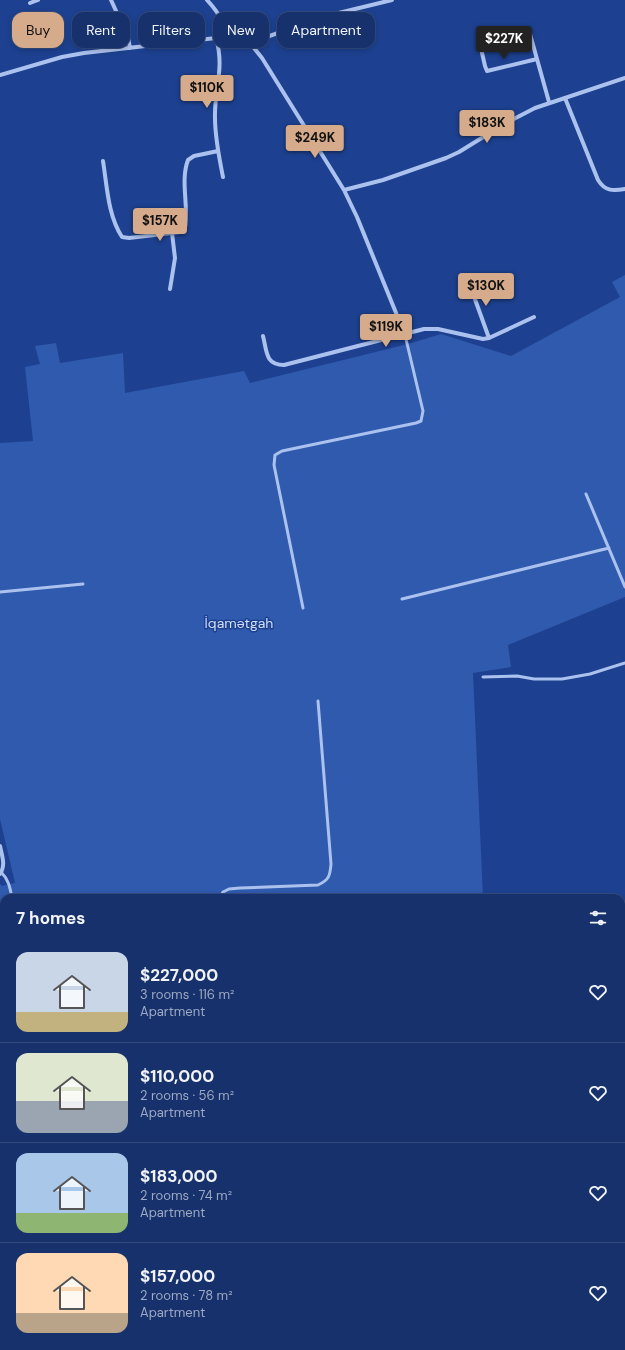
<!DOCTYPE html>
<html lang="en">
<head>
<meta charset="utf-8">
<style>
	body { margin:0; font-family:"DM Sans",sans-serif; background:#1f3972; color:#f1f3f6; height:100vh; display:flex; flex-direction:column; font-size:15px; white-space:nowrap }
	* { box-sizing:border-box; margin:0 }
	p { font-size:13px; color:#9ea9c2 }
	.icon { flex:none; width:22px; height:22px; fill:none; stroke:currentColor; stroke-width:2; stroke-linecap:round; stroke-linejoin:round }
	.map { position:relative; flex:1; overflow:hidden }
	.details { position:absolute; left:0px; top:894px; width:625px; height:456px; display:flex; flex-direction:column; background:#16316c; border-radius:12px 12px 0 0; box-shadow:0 2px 6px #0003,0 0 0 1px #354c7f }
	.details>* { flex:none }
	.hud { position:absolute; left:12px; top:12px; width:400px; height:36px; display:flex; gap:8px }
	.price { position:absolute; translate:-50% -34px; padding:0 9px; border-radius:4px; background:#d6ab8b; color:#111; font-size:13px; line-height:26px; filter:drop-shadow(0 1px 2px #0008) }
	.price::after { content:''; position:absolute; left:50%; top:24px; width:12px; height:9px; margin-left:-6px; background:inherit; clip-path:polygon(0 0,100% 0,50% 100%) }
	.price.on { background:#222; color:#fff }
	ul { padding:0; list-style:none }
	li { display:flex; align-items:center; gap:12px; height:100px; padding:0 16px }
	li+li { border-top:1px solid #354c7f }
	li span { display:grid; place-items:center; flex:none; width:112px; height:80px; border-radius:12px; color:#555 }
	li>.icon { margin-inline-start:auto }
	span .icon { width:48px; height:48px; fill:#fffc; stroke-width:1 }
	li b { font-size:17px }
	h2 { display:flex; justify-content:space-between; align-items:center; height:48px; padding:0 16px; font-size:17px }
	.tag { padding:0 14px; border-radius:12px; background:#16316c; box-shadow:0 2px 6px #0003,0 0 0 1px #354c7f; font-size:14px; line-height:36px }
	.tag.on { background:#d6ab8b; color:#111 }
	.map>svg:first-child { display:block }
	.green { fill:#305aae }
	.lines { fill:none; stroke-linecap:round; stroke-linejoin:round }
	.path { stroke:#acc2ee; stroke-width:2; stroke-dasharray:2 3; stroke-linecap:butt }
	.lane { stroke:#acc2ee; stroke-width:3 }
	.street { stroke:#acc2ee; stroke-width:4 }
	.labels { text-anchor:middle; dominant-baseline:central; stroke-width:3; stroke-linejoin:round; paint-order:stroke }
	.park-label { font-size:14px; fill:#d2dffa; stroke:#1d4190 }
</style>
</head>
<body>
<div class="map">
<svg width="625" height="1350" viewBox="0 0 625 1350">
	<rect width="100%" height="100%" fill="#1d4190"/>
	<!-- green -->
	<path class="green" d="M625,275v322l-117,48 3,22 -38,6 10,225h-479v157l-4,-1v-170l2,2 13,-3 -15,-64v-376l33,-2 -8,-74 15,-3 -5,-18 21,-3 4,20 63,-10 2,40 119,-22 6,12 158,-39 33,-10 70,22 109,-59 -8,-15z"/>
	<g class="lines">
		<!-- path -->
		<path class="path" d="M0,1058l4,1"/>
		<!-- lane -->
		<path class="lane" d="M586,494l39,93
			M0,592l83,-8
			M402,599l207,-51
			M303,608l-29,-143 1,-10 7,-4 134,-28 5,-2 2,-10 -18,-76
			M483,677l34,-1 17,3h28l28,-5 35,-11
			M1,872c8,8 9,16 11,26
			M220,898l3,-6 6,-3 11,-1 78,-3c11,-5 12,-9 13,-21l-13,-163"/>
		<!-- street -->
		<path class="street" d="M111,0l17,37 2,11
			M207,0c9,10 16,18 15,32l28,11 12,15 82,132 13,27 48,118
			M30,3l8,-3
			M530,34l19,68
			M216,38c9,31 -2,51 -1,80 0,20 4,39 8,59
			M250,43l72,-26 70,-17
			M480,44l5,22 2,5 50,-12
			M0,75l62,-18 22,-4 132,-15 4,-2 2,-4
			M565,98l33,82c7,11 14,11 27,9
			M103,161c4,25 5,55 19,76l7,1 51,-6 5,-4c4,-22 -5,-47 3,-68l6,-4 24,-5
			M344,190l39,-10 63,-22 13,-6 47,-29 29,-15 90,-30
			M468,280l21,58
			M170,289l5,-31 -3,-25
			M263,336c4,15 2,29 21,29l140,-36h14l45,10 6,-1 45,-21
			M0,846c2,10 6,19 0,28
			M621,919l4,-1
			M621,1026h4
			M0,1097l4,1
			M621,1304l4,5
			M61,1346l1,4
			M321,1346l1,4"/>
	</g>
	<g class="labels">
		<!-- park labels -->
		<g class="park-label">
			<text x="239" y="623">İqamətgah</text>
		</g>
	</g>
</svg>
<b class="price on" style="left:504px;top:60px">$227K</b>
<b class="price" style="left:207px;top:109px">$110K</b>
<b class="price" style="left:487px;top:144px">$183K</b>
<b class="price" style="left:315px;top:159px">$249K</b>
<b class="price" style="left:160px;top:242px">$157K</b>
<b class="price" style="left:486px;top:307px">$130K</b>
<b class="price" style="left:386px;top:348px">$119K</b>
<div class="hud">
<a class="tag on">Buy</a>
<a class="tag">Rent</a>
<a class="tag">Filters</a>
<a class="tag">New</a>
<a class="tag">Apartment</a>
</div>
<section class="details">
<h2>7 homes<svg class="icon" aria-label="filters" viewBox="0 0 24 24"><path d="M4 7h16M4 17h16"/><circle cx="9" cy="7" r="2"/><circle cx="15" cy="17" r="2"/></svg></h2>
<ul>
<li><span style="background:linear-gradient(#c9d6e8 75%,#c2b280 0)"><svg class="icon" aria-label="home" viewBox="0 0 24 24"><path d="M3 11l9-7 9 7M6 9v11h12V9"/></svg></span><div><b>$227,000</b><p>3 rooms · 116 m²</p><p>Apartment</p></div><svg class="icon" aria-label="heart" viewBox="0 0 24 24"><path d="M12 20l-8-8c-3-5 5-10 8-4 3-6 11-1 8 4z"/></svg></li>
<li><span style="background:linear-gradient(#dfe7d0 60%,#9aa5b1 0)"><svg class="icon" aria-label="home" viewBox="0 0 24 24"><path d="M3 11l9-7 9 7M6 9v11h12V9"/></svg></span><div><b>$110,000</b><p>2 rooms · 56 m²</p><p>Apartment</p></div><svg class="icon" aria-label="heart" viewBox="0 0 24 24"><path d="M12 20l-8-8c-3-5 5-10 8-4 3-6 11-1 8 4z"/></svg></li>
<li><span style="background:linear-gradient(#a9c7e8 75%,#8fb573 0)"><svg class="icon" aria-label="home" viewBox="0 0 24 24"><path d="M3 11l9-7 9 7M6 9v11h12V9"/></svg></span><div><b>$183,000</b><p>2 rooms · 74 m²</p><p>Apartment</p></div><svg class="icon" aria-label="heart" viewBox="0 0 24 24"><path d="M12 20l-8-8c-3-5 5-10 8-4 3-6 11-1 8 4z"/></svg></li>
<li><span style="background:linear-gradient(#ffd9b3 75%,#b9a48a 0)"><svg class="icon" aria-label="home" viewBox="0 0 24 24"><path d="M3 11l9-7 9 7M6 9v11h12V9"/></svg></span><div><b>$157,000</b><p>2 rooms · 78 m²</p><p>Apartment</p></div><svg class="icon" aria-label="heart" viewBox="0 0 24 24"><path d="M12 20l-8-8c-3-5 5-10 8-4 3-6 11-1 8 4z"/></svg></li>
</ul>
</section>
</div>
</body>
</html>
